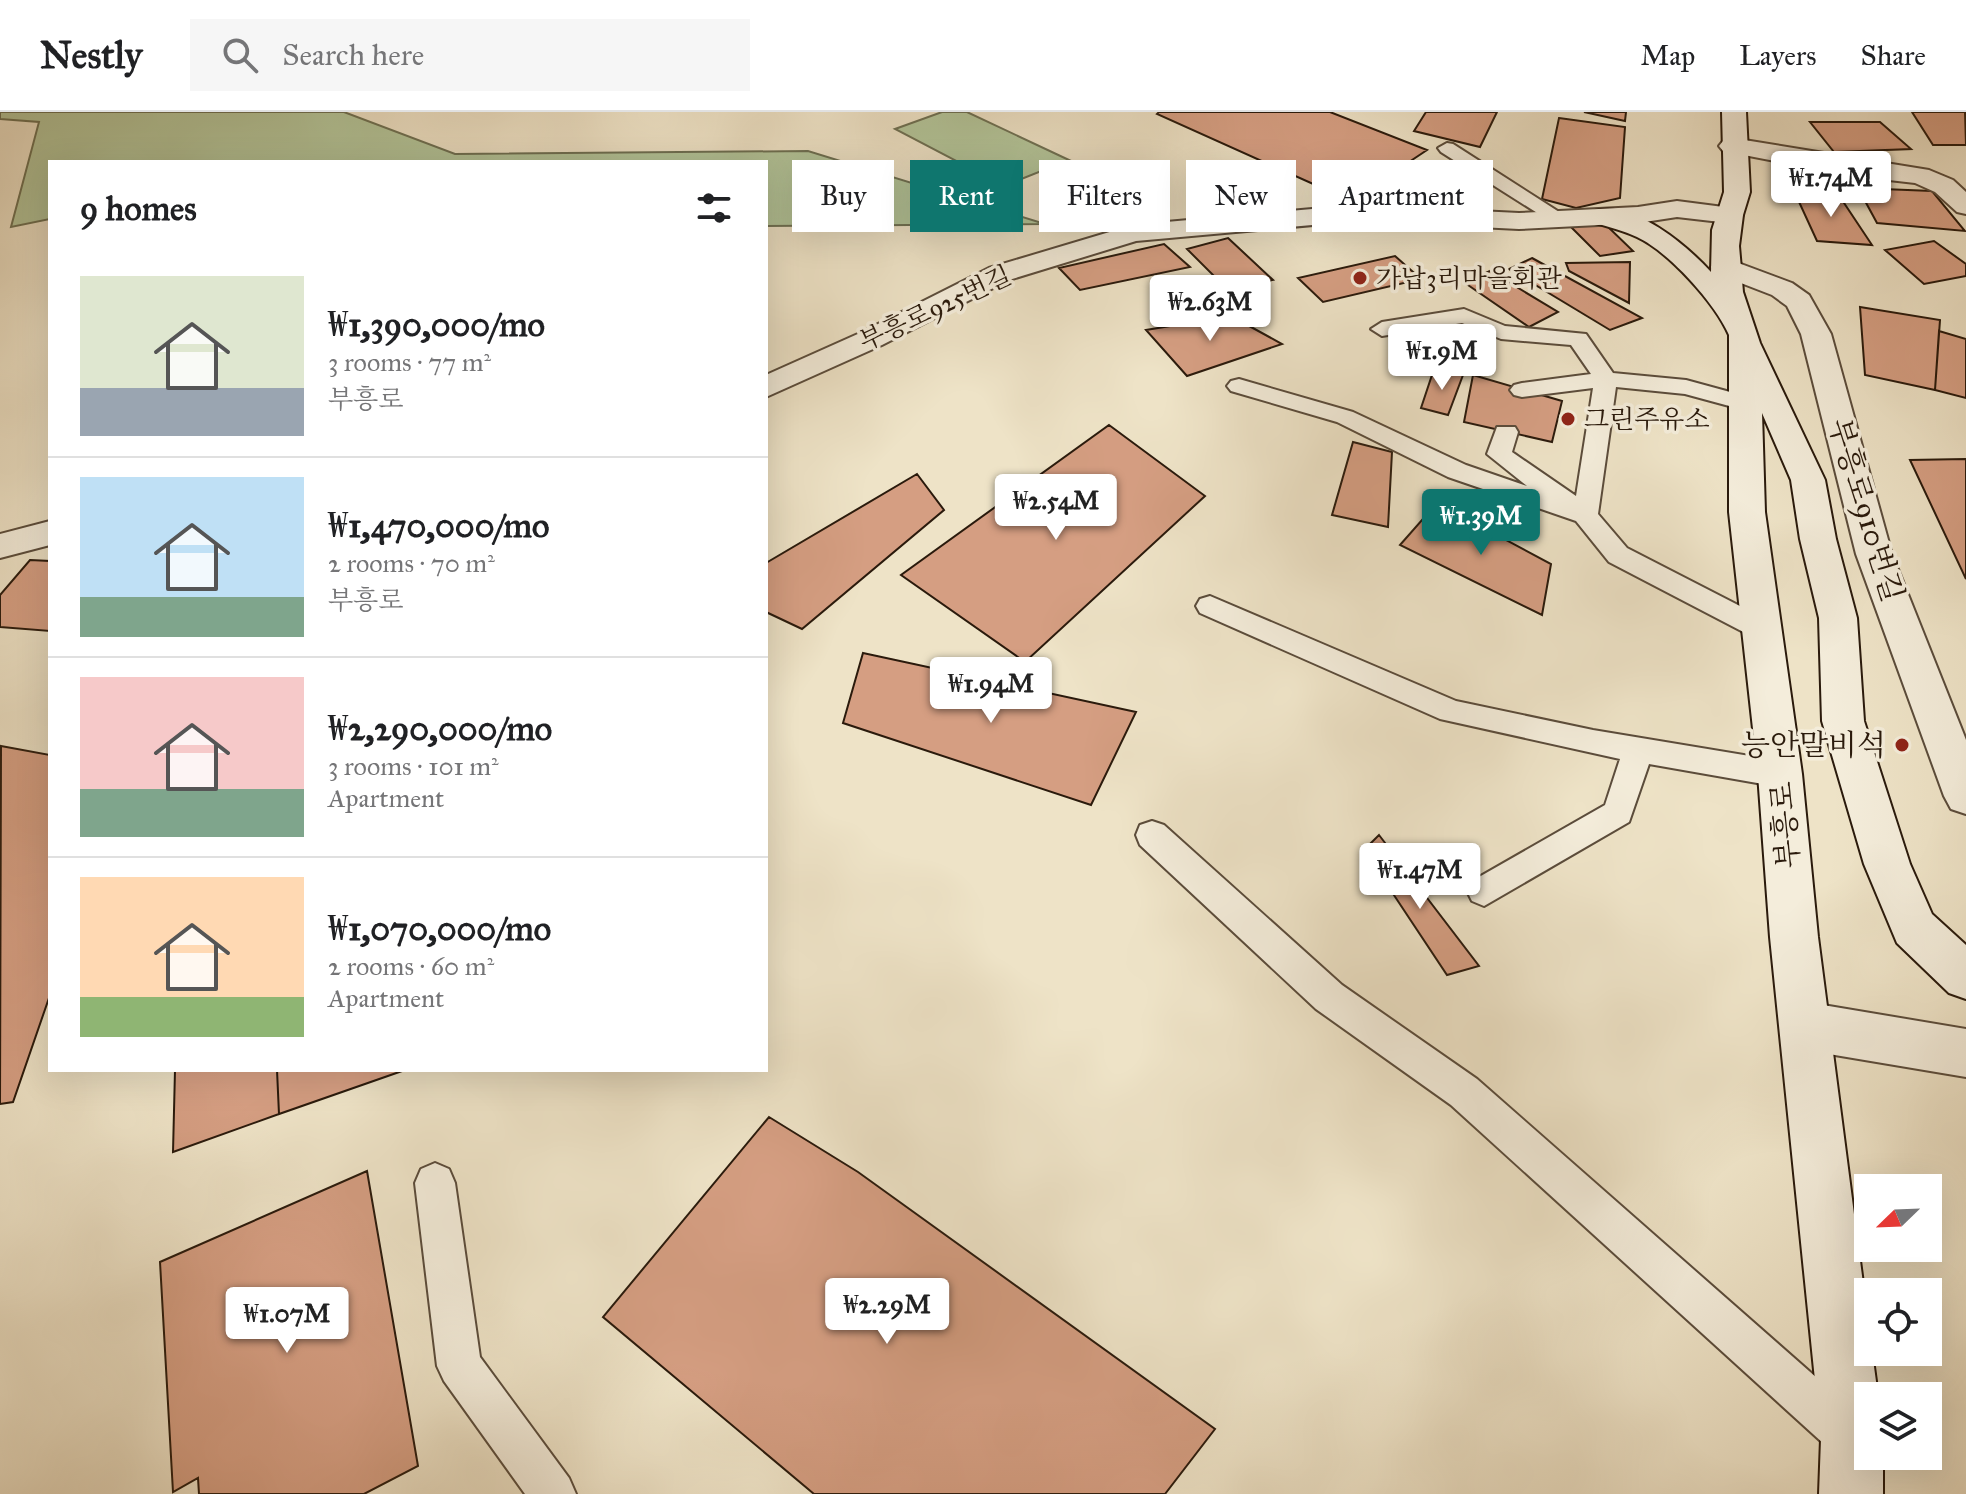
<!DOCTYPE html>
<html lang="en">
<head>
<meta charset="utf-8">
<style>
	body { margin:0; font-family:"IM FELL Great Primer","Noto Serif KR",serif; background:#f6f6f6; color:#202124; height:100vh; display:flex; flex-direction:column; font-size:30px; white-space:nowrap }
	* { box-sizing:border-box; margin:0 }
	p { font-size:26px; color:#757577 }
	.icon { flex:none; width:44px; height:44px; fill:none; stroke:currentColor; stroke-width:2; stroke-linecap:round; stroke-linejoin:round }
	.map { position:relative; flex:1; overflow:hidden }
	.drawer { position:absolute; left:48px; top:48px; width:720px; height:912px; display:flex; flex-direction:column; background:#fff; border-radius:0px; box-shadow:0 8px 32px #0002 }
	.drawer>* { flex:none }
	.top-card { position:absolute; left:792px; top:48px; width:760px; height:72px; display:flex; gap:16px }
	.needle { width:52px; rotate:247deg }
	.buttons { position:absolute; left:1854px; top:1062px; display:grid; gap:16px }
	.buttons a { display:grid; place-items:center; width:88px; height:88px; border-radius:0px; background:#fff; box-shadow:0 8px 32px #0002; font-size:40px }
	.price { position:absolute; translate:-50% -68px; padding:0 18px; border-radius:8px; background:#fff; color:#222; font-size:26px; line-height:52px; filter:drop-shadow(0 2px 4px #0008) }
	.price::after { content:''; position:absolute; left:50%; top:48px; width:24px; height:18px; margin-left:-12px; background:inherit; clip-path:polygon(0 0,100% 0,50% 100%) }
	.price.active { background:#0f766e; color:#fff }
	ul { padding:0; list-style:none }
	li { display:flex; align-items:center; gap:24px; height:200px; padding:0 32px }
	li+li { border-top:2px solid #e0e0e0 }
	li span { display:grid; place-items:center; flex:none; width:224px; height:160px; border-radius:0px; color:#555 }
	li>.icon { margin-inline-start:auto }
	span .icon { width:96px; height:96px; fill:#fffc; stroke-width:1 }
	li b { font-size:34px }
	h2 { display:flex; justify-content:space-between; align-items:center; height:96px; padding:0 32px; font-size:34px }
	.tag { padding:0 28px; border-radius:0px; background:#fff; box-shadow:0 8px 32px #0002; font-size:28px; line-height:72px }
	.tag.active { background:#0f766e; color:#fff }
	header { display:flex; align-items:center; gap:48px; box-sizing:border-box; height:112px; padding:0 40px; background:#fff; border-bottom:2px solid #e0e0e0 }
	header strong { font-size:38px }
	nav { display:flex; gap:44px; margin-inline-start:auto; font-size:28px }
	.search { width:560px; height:72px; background:#f6f6f6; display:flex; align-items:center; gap:20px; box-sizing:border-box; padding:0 28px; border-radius:0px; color:#757577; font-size:30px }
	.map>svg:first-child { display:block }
	.green { fill:#b3c59a; stroke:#6e7053; stroke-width:2 }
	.building { fill:#d59e82; stroke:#2a1a0c; stroke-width:2 }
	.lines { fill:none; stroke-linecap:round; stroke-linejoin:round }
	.lane-casing { stroke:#5b4c3b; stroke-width:4 }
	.street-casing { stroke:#5b4c3b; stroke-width:4 }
	.secondary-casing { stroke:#2a1a0c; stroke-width:4 }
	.lane { fill:#f4eddb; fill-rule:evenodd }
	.street { fill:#f4eddb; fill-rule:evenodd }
	.secondary { fill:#f4eddb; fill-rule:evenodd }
	.poi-dot { fill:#8f2418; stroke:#f4eddb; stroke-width:3 }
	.labels { text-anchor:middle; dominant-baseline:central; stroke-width:7; stroke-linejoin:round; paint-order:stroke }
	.far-poi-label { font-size:26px; fill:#2a1a0c; stroke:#f4eddb; text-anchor:start }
	.far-street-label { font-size:26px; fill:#2a1a0c; stroke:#f4eddb }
	.street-label { font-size:30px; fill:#2a1a0c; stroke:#f4eddb }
	.poi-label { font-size:30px; fill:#2a1a0c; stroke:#f4eddb; text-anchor:end }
</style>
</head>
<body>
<header>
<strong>Nestly</strong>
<div class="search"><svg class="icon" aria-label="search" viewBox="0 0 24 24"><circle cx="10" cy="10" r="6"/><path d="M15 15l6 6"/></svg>Search here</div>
<nav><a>Map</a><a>Layers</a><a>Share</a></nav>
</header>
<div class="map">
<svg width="1966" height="1382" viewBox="0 0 1966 1382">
	<rect width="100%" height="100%" fill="#eee3c7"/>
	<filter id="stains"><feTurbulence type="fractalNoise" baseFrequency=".0025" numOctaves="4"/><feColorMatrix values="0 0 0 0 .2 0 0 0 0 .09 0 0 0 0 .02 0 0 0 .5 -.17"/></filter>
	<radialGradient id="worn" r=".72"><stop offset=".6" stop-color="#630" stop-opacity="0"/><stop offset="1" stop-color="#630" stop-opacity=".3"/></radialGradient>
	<!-- green -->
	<path class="green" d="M0,0h344l111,42 353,-3 237,73 -279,2v-64h-716v57l-39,8 28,-105 -39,-3z
		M942,0h25l102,48 -65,26 -109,-57z"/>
	<!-- building -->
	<path class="building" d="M1159,0h171l97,38 -63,42 -25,-9 -8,9 -174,-78z
		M1426,0h71l-17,35 -66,-16z
		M1584,0h42l-1,9z
		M1912,0h53l1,33h-33z
		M1559,6l66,9 -5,71 -44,10 -34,-9z
		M1810,10h70l31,27 -77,3z
		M1793,55l49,7 3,15 -41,-4z
		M1858,76l74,3 33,40 -88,-8z
		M1794,79l46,6 32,48 -55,-4z
		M1604,111l29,28 -33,5 -30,-30z
		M1228,126l45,42 -46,9 -40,-40z
		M1934,129l32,23v12l-42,8 -39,-34z
		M1164,132l26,23 -110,23 -21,-22z
		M1395,144l26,23 -98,23 -25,-24z
		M1532,146l110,60 -32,12 -101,-61z
		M1630,150l-1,41 -60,-32 -3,-8z
		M1490,159l68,41 -29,15 -64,-44z
		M1860,195l80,13 -5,70 -70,-15z
		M1231,204l51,28 -95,32 -41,-46z
		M1939,219l27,8v59l-31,-8z
		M1434,257l29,6 -15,40 -27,-7z
		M1473,263l89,26 -10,41 -88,-20z
		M1109,313l96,71 -180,166 -124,-87z
		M1353,330l39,10 -4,75 -56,-12z
		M1966,347v120l-56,-119z
		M917,362l27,36 -142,119 -36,-17v-49z
		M1437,391l114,61 -9,51 -142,-70z
		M30,448l20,1v70l-50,-4v-32z
		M863,541l273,59 -45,93 -248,-82z
		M1,634l49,9v240l-37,107 -13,2z
		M1379,723l100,131 -32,9 -83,-125z
		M175,958h102l2,44 -106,38z
		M277,958h128l-126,44z
		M769,1005l89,55 357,257 -50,65h-351l-211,-177z
		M367,1059l51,295 -54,28h-165l-1,-16 -25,14 -13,-230z"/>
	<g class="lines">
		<defs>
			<path id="lane" d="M1447,31l6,1 117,75 -10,6 -7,-2 -112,-71 -3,-4z
				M1464,197l41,17 81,8 27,39 73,7 66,18 4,5 -4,5 -8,2 -59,-16 -69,-7 -18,127 29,34 144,74 4,7 -4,7 -10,3 -10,-3 -142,-74 -33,-41 -128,-44 -111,-55 -106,-31 -4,-5 4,-5 8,-2 114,33 113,53 61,21 -40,-32 10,-27h18l3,5 -6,20 64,44 17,-108 -71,9 -8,-2 -4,-5 4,-5 8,-2 69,-9 -20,-29 -70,-6 -39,-16 -80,13 -11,-7 11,-7z
				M1210,484l246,105 137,29 187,31 11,4 5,9 -5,9 -11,4 -131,-23 -20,58 -145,84 -12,-5 -5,-10 5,-10 133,-76 15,-46 -180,-40 -240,-106 -4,-7 4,-7z
				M1152,709l12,4 178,160 135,94 390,343v32l-16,7 -16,-7 -384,-349 -135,-96 -176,-164 -4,-10 4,-10z
				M435,1051l14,6 6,14 25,174 89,121 7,16h-51l-81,-113 -7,-15 -22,-183 6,-14z"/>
			<path id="street" d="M1732,26l197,32 24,10 13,12v22l-9,-2 -22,-20 -20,-9 -61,-7 -131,-25 -4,-5 4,-5z
				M1677,89l62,8 4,6 -4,6 -10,2 -52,-6 -39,6 -119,6 -162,-8 -221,20 -127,39 -127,65 -116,52v-22l94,-42 129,-65 144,-43 224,-20 162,8 119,-6z
				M1725,146l67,25 17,12 22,39 61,220 74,186v74l-15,-5 -7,-13 -88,-242 -55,-220 -14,-28 -15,-11 -57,-22 -4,-6 4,-6z
				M50,409v24l-50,13v-24z
				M1805,890l161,27v48l-161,-27 -18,-7 -7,-17 7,-17z"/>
			<path id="secondary" d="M1722,0h24l4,80 -7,23 -4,31 4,46 17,51 65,137 11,59 21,79 7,103 46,143 22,50 34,31v54l-17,-6 -52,-50 -33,-79 -42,-143 -3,-103 -19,-79 -9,-59 -29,-67 3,99 37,262 16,163 50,385v30h4l6,44h-10v60h15v38h-64l2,-55 -51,-502 -12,-163 -29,-262v-177c-14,-32 -60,-83 -92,-98 -13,-6 -28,-10 -42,-14l-4,-6 4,-6c40,-10 91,34 116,61l1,-42 12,-38z"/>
		</defs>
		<!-- lane casing -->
		<use href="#lane" class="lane-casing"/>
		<!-- street casing -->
		<use href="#street" class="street-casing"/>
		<!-- secondary casing -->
		<use href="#secondary" class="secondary-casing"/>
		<!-- lane -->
		<use href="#lane" class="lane"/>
		<!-- street -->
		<use href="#street" class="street"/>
		<!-- secondary -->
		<use href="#secondary" class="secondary"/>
	</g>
	<!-- markers -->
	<g class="poi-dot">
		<circle cx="1360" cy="166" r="8"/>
		<circle cx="1568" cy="307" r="8"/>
		<circle cx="1902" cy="633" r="8"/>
	</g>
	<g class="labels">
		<!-- far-poi labels -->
		<g class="far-poi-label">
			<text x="1376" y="166">가납3리마을회관</text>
			<text x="1584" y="307">그린주유소</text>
		</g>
		<!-- far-street labels -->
		<g class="far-street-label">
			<text transform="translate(935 196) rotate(-25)">부흥로925번길</text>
		</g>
		<!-- street labels -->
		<g class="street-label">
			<text transform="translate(1866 398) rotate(73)">부흥로910번길</text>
			<text transform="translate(1785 713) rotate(-95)">부흥로</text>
		</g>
		<!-- poi labels -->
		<g class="poi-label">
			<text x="1886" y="633">능안말비석</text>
		</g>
	</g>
	<rect width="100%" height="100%" filter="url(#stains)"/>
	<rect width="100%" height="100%" fill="url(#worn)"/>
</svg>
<div class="buttons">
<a><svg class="needle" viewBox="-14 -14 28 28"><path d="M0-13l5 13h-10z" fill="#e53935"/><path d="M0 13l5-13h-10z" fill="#757577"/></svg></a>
<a><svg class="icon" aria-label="locate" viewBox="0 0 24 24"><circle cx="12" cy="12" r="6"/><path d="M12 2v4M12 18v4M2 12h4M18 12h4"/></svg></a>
<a><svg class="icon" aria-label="layers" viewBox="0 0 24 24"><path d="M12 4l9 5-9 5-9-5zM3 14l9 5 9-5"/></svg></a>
</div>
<b class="price" style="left:1831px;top:107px">₩1.74M</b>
<b class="price" style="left:1210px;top:231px">₩2.63M</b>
<b class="price" style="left:1442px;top:280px">₩1.9M</b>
<b class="price" style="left:1056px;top:430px">₩2.54M</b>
<b class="price active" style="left:1481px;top:445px">₩1.39M</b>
<b class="price" style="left:991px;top:613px">₩1.94M</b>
<b class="price" style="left:1420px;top:799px">₩1.47M</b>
<b class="price" style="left:887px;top:1234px">₩2.29M</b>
<b class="price" style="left:287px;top:1243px">₩1.07M</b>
<div class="top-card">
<a class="tag">Buy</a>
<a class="tag active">Rent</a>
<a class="tag">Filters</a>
<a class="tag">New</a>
<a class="tag">Apartment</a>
</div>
<section class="drawer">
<h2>9 homes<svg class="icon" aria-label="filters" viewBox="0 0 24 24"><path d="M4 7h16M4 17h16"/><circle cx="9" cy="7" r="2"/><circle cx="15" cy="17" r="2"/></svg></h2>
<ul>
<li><span style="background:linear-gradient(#dfe7d0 70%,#9aa5b1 0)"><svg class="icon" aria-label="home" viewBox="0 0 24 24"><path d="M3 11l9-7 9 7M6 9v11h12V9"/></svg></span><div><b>₩1,390,000/mo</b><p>3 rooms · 77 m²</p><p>부흥로</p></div></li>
<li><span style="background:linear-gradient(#bfe0f5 75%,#7fa58c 0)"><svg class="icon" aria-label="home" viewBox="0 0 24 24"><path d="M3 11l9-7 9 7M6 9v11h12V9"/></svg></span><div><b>₩1,470,000/mo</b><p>2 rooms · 70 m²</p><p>부흥로</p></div></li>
<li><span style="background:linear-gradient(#f6c9c9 70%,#7fa58c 0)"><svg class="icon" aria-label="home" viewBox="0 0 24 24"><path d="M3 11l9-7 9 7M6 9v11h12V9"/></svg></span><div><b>₩2,290,000/mo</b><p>3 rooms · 101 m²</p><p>Apartment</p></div></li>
<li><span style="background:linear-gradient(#ffd9b3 75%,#8fb573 0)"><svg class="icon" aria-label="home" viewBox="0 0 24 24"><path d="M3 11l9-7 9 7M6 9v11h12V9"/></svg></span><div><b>₩1,070,000/mo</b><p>2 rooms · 60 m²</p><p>Apartment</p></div></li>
</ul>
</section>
</div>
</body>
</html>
